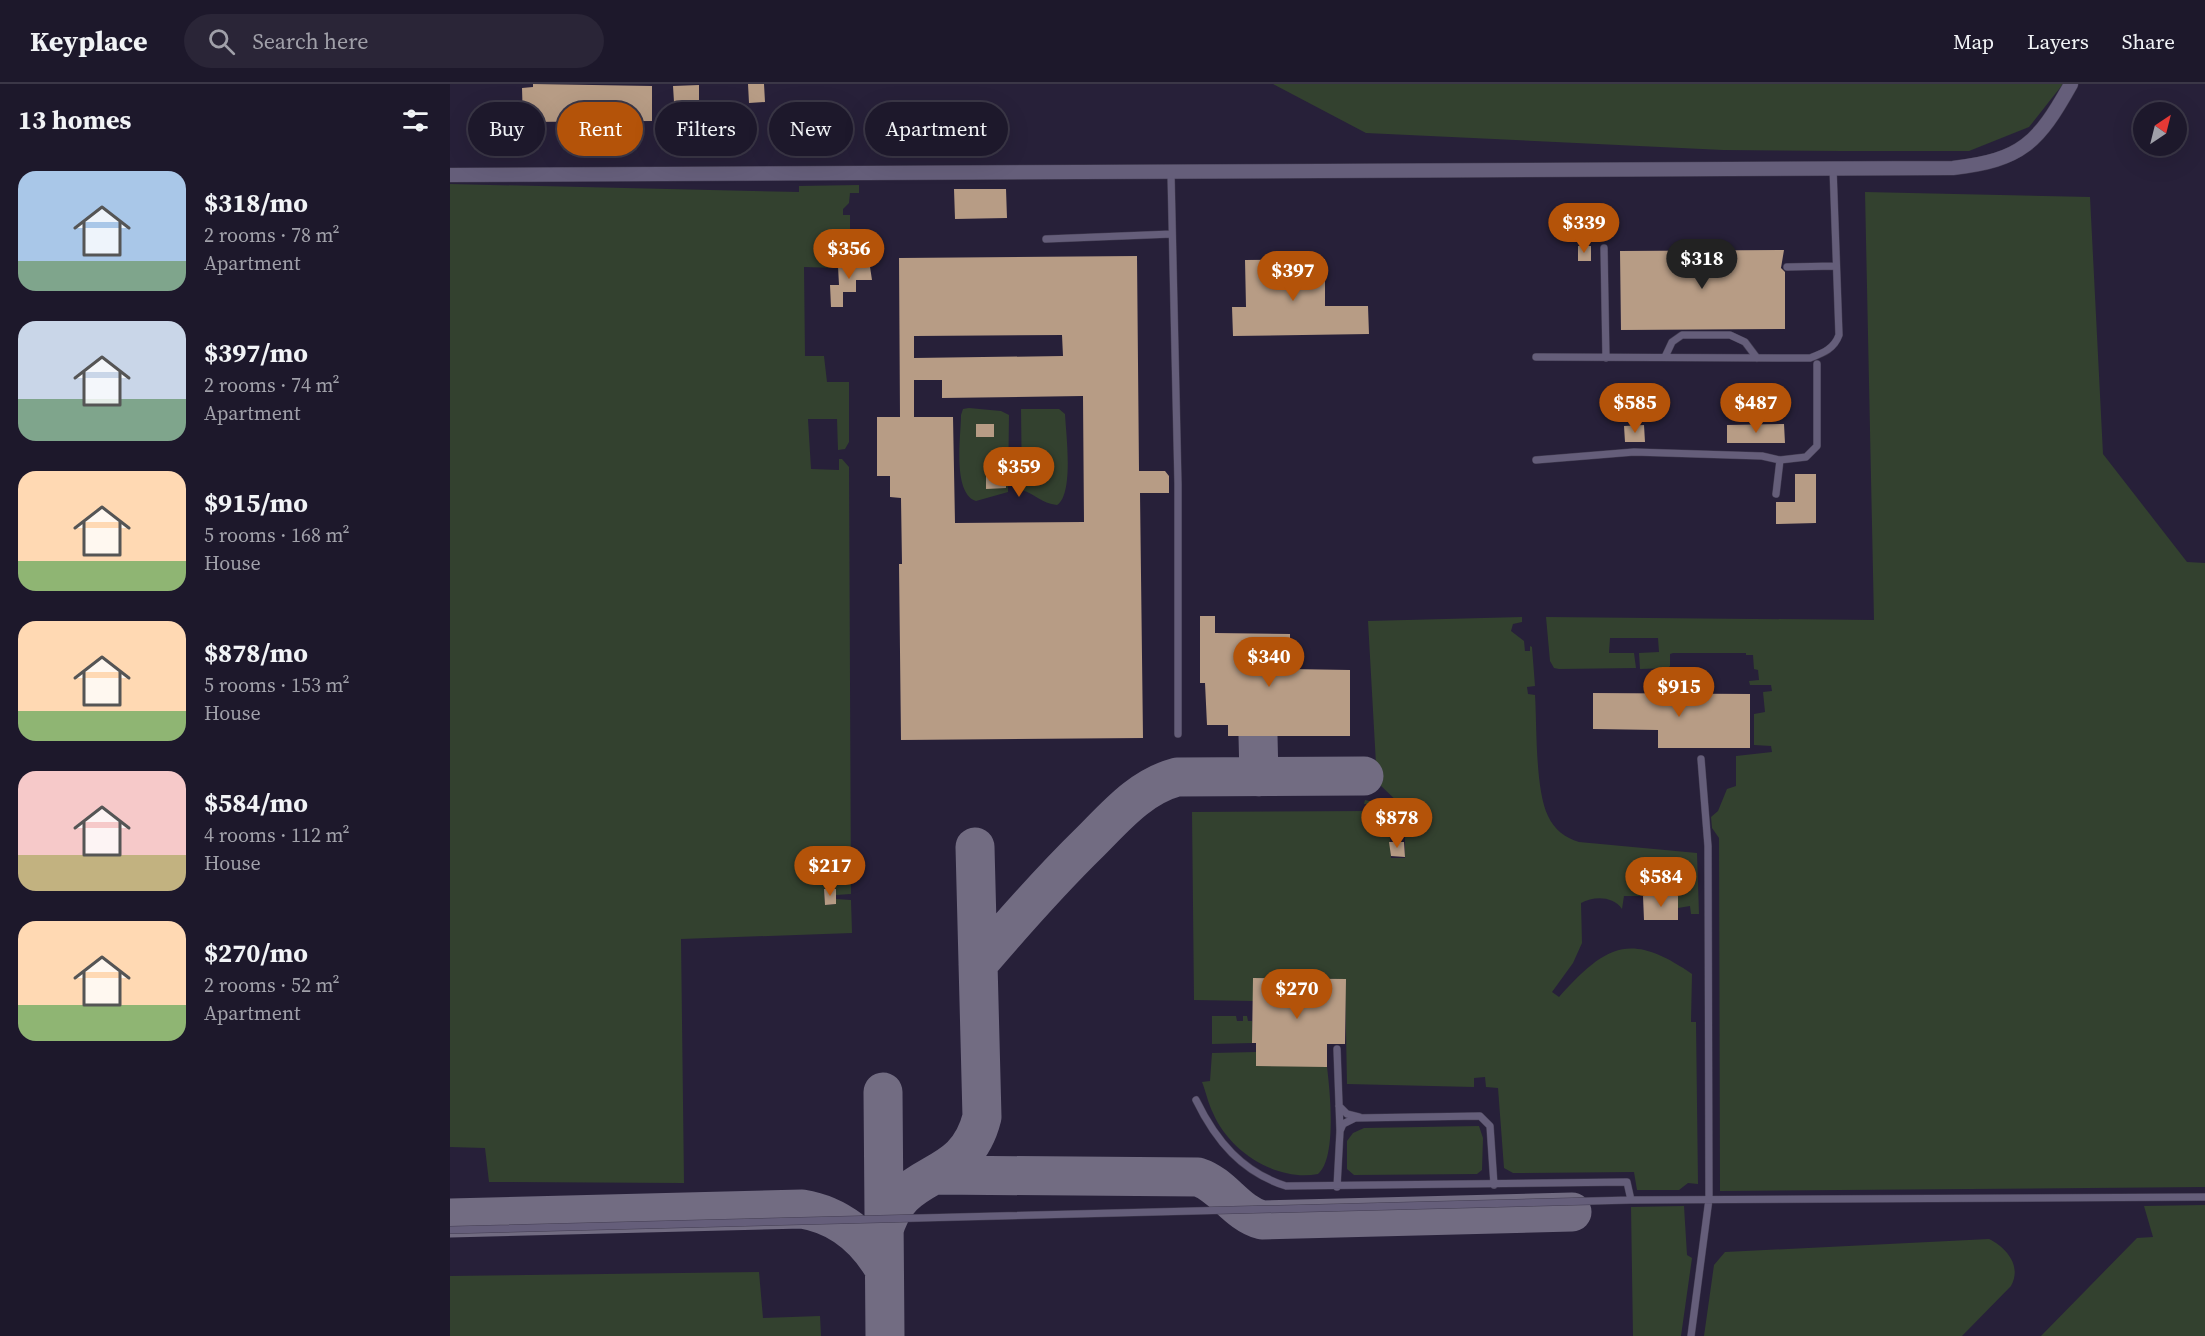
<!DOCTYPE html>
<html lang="en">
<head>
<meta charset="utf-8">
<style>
	body { margin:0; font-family:"Source Serif 4",serif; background:#2a2537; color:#f1f3f6; height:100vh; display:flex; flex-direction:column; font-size:22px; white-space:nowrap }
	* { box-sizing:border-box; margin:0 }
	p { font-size:20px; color:#a0a0a9 }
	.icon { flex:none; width:33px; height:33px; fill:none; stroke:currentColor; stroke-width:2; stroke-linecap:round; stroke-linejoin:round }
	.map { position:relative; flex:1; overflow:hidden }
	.side { display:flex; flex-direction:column; background:#1d182b; width:450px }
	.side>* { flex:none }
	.top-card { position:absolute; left:18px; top:18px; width:570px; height:54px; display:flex; gap:12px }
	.needle { width:39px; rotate:35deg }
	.controls { position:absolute; left:1683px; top:18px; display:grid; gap:12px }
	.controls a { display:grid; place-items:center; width:54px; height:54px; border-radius:50%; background:#1d182b; box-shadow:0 6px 24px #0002,0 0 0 2px #3b3747; font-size:30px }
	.price { position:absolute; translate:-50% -51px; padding:0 14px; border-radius:21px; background:#b45309; color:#fff; font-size:20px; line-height:39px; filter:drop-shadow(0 2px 3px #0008) }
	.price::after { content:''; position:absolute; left:50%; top:36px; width:18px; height:14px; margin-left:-9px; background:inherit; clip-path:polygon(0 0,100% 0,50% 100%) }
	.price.on { background:#222; color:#fff }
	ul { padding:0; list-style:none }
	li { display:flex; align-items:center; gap:18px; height:150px; padding:0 18px }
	li span { display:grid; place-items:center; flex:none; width:168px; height:120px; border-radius:18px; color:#555 }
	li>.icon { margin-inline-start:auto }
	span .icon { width:72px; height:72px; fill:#fffc; stroke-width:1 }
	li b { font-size:26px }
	h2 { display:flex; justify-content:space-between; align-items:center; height:72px; padding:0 18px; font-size:26px }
	.pill { padding:0 21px; border-radius:27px; background:#1d182b; box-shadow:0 6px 24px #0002,0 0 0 2px #3b3747; font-size:21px; line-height:54px }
	.pill.on { background:#b45309; color:#fff }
	header { display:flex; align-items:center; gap:36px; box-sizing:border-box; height:84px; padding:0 30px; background:#1d182b; border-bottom:2px solid #3b3747 }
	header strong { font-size:28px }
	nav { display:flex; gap:33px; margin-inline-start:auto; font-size:21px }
	.search { width:420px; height:54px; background:#2a2537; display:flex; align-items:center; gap:15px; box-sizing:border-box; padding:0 21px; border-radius:33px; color:#a0a0a9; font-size:22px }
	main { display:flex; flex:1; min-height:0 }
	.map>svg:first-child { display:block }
	.green { fill:#33412f }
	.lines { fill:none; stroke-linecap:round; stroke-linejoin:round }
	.taxiway { stroke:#726c82; stroke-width:39 }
	.building { fill:#b79c85; fill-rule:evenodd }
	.service-casing { stroke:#433d52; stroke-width:8 }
	.minor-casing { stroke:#433d52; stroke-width:15 }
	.service { stroke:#655e7a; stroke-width:7 }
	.minor { stroke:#655e7a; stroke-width:14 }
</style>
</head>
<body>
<header>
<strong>Keyplace</strong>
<div class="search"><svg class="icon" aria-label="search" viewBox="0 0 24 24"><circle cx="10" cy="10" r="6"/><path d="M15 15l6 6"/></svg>Search here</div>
<nav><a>Map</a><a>Layers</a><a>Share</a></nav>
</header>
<main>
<section class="side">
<h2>13 homes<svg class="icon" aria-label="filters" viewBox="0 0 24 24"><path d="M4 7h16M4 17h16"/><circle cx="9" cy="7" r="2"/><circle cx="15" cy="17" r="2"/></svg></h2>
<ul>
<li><span style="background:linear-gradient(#a9c7e8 75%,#7fa58c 0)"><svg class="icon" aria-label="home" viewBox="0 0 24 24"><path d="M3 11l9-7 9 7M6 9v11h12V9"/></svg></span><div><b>$318/mo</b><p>2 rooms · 78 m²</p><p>Apartment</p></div></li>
<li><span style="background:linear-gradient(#c9d6e8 65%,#7fa58c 0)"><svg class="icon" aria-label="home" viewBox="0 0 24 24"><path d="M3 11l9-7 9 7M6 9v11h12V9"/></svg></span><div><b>$397/mo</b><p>2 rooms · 74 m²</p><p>Apartment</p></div></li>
<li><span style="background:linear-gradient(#ffd9b3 75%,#8fb573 0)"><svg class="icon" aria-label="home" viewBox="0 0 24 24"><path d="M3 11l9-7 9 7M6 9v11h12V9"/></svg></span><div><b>$915/mo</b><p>5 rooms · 168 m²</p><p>House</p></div></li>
<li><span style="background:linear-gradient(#ffd9b3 75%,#8fb573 0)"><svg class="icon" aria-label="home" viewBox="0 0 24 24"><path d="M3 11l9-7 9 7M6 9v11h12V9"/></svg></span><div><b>$878/mo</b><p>5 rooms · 153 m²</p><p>House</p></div></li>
<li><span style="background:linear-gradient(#f6c9c9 70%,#c2b280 0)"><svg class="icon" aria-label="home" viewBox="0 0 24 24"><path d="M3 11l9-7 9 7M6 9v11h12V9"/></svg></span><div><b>$584/mo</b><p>4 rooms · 112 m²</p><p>House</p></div></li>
<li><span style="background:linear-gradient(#ffd9b3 70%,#8fb573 0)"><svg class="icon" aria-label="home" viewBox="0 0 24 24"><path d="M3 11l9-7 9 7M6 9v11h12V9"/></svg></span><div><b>$270/mo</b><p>2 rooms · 52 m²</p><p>Apartment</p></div></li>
</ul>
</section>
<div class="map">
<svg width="1755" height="1252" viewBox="0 0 1755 1252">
	<rect width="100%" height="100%" fill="#272039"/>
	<!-- green -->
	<path class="green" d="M823,0h790l-34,43 -60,24h-127l-119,-1 -357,-17z
		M0,100l349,8v-6l60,-1v8h-9l-1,10 -6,6v6h7v46h-8l-4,7 -34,-1 1,89h19l3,26h22v60l-4,7 -7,1 -1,-31h-29l3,50 28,1v-11h3l7,8 2,427 -15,1v-6h-12l1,16 11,-1v-5l15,1 1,33 -171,6 3,244 -195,-1 -4,-34 -35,-1z
		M1415,108l225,5 13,257 84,108 18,1v624l-485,4 -1,-353 -7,-10 -1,-11 7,-6 9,-22 9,-3v-30l36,-4 -1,-6 -17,-1v-31l11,-2 -2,-20 9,-1 -1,-6h-21l-1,-4 10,-1 -1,-10 -4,-1 -1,-14h-7v-2h-73l-3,1v12l-2,2 -28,1 -1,-16 20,-1 -1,-14h-48l-1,15h25l2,15 -77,1 -5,-1 -4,-7 -4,-44 328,3z
		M519,324l32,3 8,4 -1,77 -32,9c-24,-8 -15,-65 -15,-86l2,-6z
		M571,325h38l6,5c1,20 9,80 -8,91 -16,-2 -22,-11 -35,-15z
		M1072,533v5l-9,2 -2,7 13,10 1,10h5v-5l2,1 3,39 -8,1 1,7 7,1c2,31 0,94 13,121 6,13 17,22 31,26l118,11 2,61h-8l-1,-8 -12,2v-12h-54l-2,13c-9,-13 -28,-13 -41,-6l1,40 -9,20 -21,29 7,5c47,-52 71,-66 133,-23l-1,48h5l2,162 -10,-1 -9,7h-42l-3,-18 -121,1 -9,-5 -6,-80 -12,-1 -1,-10 -11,1v9l-127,-3 -2,-105 -91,-1 -1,23 -59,-1 -2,-188 177,-1 1,-7h-6l1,-4 12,3v-2h11l3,57h14v-49l-28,-27 -9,-161z
		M762,932h24l1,5h6v-5h4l1,5h4v22l-40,1z
		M806,968l71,15c3,24 10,91 -9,107 -42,8 -89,-23 -105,-61 -5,-10 -7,-21 -11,-31l8,-1 2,-28z
		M1029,1042l4,12 -1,32 -5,4 -123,1 -7,-6v-28l6,-8 11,-5z
		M1755,1121v131h-164l96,-98 16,-1 -9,-31z
		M1234,1122l3,49 5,3 -11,78h-48l-2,-129z
		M1539,1155c18,9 33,27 22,47l-49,50h-258l10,-71 11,-13z
		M309,1188l4,46 57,-2 1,20h-371v-60z"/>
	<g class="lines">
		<!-- taxiway -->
		<path class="taxiway" d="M808,652l1,41
			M528,880c36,-42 72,-83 112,-122 26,-26 50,-55 87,-65l187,-1
			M433,1008l2,244
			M484,1091l264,2c25,8 38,36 64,43l310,-8
			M0,1134l352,-9c37,6 64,29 82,60
			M433,1150c17,-71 81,-45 99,-117l-7,-270"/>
	</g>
	<!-- building -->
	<path class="building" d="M83,0l119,2v35l-129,1 -1,-34 11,-1z
		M298,0h16l1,18 -16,1z
		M249,1v16l-25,1 -1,-16z
		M504,105h52l1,29 -52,1z
		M1128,162h13v15h-13z
		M1334,166l-3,18 4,4v57l-164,1 -1,-79z
		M687,172l2,215h26l4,5v17h-29l3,245 -242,2 -2,-176h3l-1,-66 -11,-1v-21h-13v-59h23l-1,-159zM612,251l1,21 -149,2v-22zM464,296h28v18l141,-2 1,126 -129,1 -2,-106h-39z
		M875,175v47h43l1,28 -136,2 -1,-29h14l-1,-47z
		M419,176l3,20h-16v12h-13v15h-12l-1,-22h9l-1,-19h3v-5z
		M526,340h18v13h-18z
		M1334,340l1,19h-58v-18z
		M1194,341l1,17h-20l-1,-16z
		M1345,390h21v49l-40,1v-22h19z
		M536,392h20v12l-20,1z
		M750,532h15v17l75,1v35l60,1v66h-122v-11h-21l-2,-42h-5z
		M1143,609l157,1v54h-92v-18l-65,-1z
		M939,758h15l1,15 -14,-1z
		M374,805h12v15l-11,1z
		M1193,812h35v24h-34z
		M803,894l93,1 -1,65h-18v23l-71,-1v-23h-4z"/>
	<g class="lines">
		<defs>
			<path id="service" d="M721,90l7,310v250
				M596,155l126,-5
				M1154,164l2,110
				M1337,183l48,-1
				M1086,273l274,1c13,-5 24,-9 29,-23l-6,-167
				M1215,273l7,-15 10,-7h48l15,7 12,16
				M1086,376l98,-8 128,4 18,4
				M1326,410l4,-34 26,-3 11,-11v-82
				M746,1016c20,41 46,72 90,86l341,-4 4,18
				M889,1022l8,8 12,3
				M890,1047l3,-7 12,-6 125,-2 10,10 4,59
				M887,1103l3,-56 -3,-82
				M0,1146l1181,-30 574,-3
				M1241,1252l18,-137 -1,-353 -7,-87"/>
			<path id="minor" d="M0,91l1503,-7c69,-8 85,-25 118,-84"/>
		</defs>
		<!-- service casing -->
		<use href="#service" class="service-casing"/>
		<!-- minor casing -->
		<use href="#minor" class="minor-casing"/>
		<!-- service -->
		<use href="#service" class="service"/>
		<!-- minor -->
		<use href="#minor" class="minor"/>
	</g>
</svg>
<div class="controls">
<a><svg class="needle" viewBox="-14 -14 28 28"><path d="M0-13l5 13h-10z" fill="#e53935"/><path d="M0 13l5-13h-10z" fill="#a0a0a9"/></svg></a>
</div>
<b class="price" style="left:1134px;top:170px">$339</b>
<b class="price" style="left:399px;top:196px">$356</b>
<b class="price on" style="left:1252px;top:206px">$318</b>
<b class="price" style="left:843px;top:218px">$397</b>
<b class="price" style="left:1185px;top:350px">$585</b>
<b class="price" style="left:1306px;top:350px">$487</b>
<b class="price" style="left:569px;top:414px">$359</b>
<b class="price" style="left:819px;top:604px">$340</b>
<b class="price" style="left:1229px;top:634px">$915</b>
<b class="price" style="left:947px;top:765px">$878</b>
<b class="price" style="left:380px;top:813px">$217</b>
<b class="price" style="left:1211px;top:824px">$584</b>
<b class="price" style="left:847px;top:936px">$270</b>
<div class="top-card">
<a class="pill">Buy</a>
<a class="pill on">Rent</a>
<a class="pill">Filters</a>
<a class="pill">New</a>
<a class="pill">Apartment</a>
</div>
</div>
</main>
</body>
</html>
